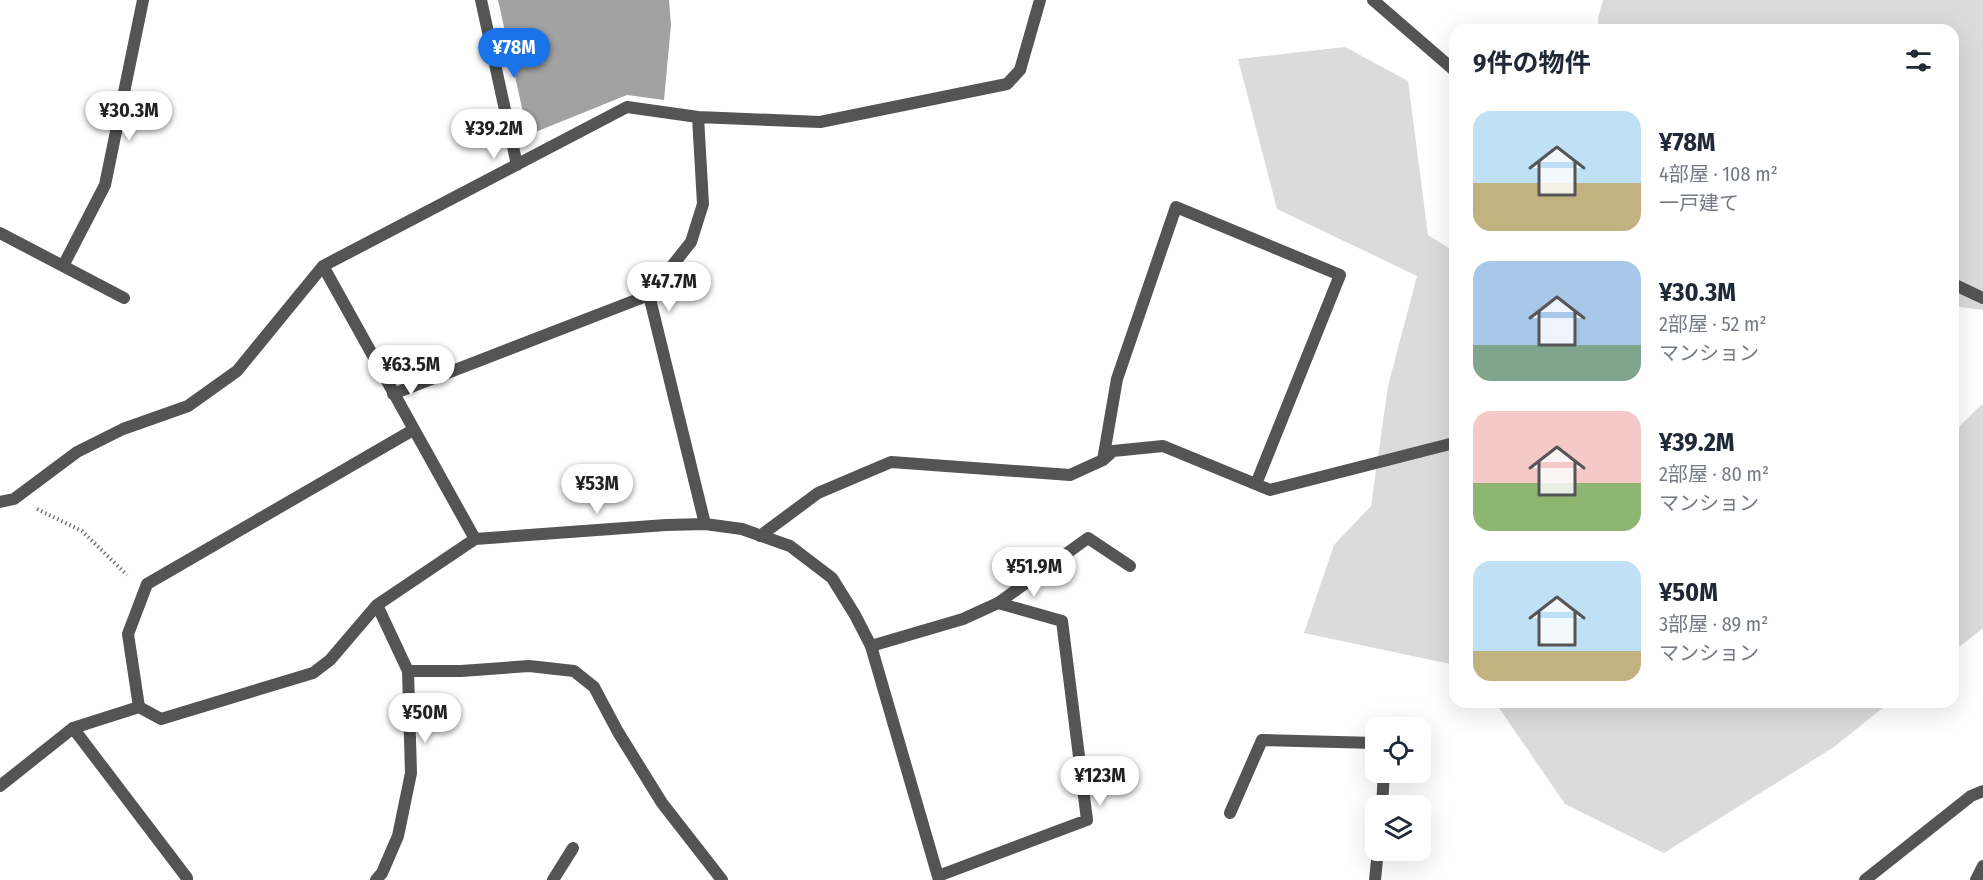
<!DOCTYPE html>
<html lang="ja">
<head>
<meta charset="utf-8">
<style>
	body { margin:0; font-family:"Fira Sans Condensed","Noto Sans JP",sans-serif; background:#f6f6f7; color:#1f2937; height:100vh; display:flex; flex-direction:column; font-size:22px; white-space:nowrap }
	* { box-sizing:border-box; margin:0 }
	p { font-size:20px; color:#747a83 }
	.icon { flex:none; width:33px; height:33px; fill:none; stroke:currentColor; stroke-width:2; stroke-linecap:round; stroke-linejoin:round }
	.map { position:relative; flex:1; overflow:hidden }
	.panel { position:absolute; left:1449px; top:24px; width:510px; height:684px; display:flex; flex-direction:column; background:#fff; border-radius:18px; box-shadow:0 6px 24px #0002 }
	.panel>* { flex:none }
	.tools { position:absolute; left:1365px; top:717px; display:grid; gap:12px }
	.tools a { display:grid; place-items:center; width:66px; height:66px; border-radius:12px; background:#fff; box-shadow:0 6px 24px #0002; font-size:30px }
	.price { position:absolute; translate:-50% -51px; padding:0 14px; border-radius:21px; background:#fff; color:#222; font-size:20px; line-height:39px; filter:drop-shadow(0 2px 3px #0008) }
	.price::after { content:''; position:absolute; left:50%; top:36px; width:18px; height:14px; margin-left:-9px; background:inherit; clip-path:polygon(0 0,100% 0,50% 100%) }
	.price.on { background:#1a73e8; color:#fff }
	ul { padding:0; list-style:none }
	li { display:flex; align-items:center; gap:18px; height:150px; padding:0 24px }
	li span { display:grid; place-items:center; flex:none; width:168px; height:120px; border-radius:18px; color:#555 }
	li>.icon { margin-inline-start:auto }
	span .icon { width:72px; height:72px; fill:#fffc; stroke-width:1 }
	li b { font-size:26px }
	h2 { display:flex; justify-content:space-between; align-items:center; height:72px; padding:0 24px; font-size:26px }
	.map>svg:first-child { display:block }
	.green { fill:#dbdbdb }
	.water { fill:#a2a2a2 }
	.lines { fill:none; stroke-linecap:round; stroke-linejoin:round }
	.path { stroke:#767676; stroke-width:4; stroke-dasharray:1.5 3; stroke-linecap:butt }
	.lane { stroke:#545454; stroke-width:12 }
	.street { stroke:#545454; stroke-width:12 }
</style>
</head>
<body>
<div class="map">
<svg width="1983" height="880" viewBox="0 0 1983 880">
	<rect width="100%" height="100%" fill="#fff"/>
	<!-- green -->
	<path class="green" d="M1603,0h380v310l-30,-4v-276h-354l-1,-12z
		M1345,47l63,34 20,154 27,17v413l-151,-32 30,-88 37,-39 17,-120 29,-110 -140,-67 -39,-150z
		M1981,405h2v223l-30,24v-219z
		M1495,702h395l-56,45 -170,106 -99,-49z"/>
	<!-- water -->
	<path class="water" d="M498,0h171l2,25 -7,75 -37,-5 -99,40z"/>
	<g class="lines">
		<!-- path -->
		<path class="path" d="M37,509l45,22 45,44"/>
		<!-- lane -->
		<path class="lane" d="M1103,460l14,-81 59,-172 164,68 -84,209
			M760,536l58,-43 73,-31 179,13 33,-15 10,-9 50,-5 107,44 180,-46
			M871,646l92,-27 35,-16 90,-65 42,28
			M408,671h53l68,-5 45,5 20,16 24,45 44,71 60,77
			M139,707l-11,-73 19,-50 266,-154
			M73,728l114,150v2
			M1230,813l32,-73 114,3
			M553,880l20,-32"/>
		<!-- street -->
		<path class="street" d="M481,0l36,165
			M1373,0l82,71
			M698,117l5,87 -12,38 -42,53 56,229
			M0,233l124,65
			M63,266l42,-81 38,-185
			M323,266l152,273
			M1953,284l30,14
			M393,394l256,-99
			M0,502l14,-3 63,-47 46,-23 65,-23 49,-35 86,-105 304,-159 71,10 122,5 187,-38 13,-14 20,-70
			M0,786l73,-58 66,-21 22,12 152,-46 17,-13 47,-55 98,-66 191,-14 39,-1 37,5 48,17 42,32 23,37 16,31 68,234
			M1382,806l2,-34
			M938,876l149,-56 -25,-199 -64,-18
			M376,880l6,-7 16,-37 13,-63 -3,-102 -31,-66
			M1375,880l3,-30
			M1865,880l106,-84 12,-5
			M1976,880l7,-14"/>
	</g>
</svg>
<div class="tools">
<a><svg class="icon" aria-label="locate" viewBox="0 0 24 24"><circle cx="12" cy="12" r="6"/><path d="M12 2v4M12 18v4M2 12h4M18 12h4"/></svg></a>
<a><svg class="icon" aria-label="layers" viewBox="0 0 24 24"><path d="M12 4l9 5-9 5-9-5zM3 14l9 5 9-5"/></svg></a>
</div>
<b class="price on" style="left:514px;top:79px">¥78M</b>
<b class="price" style="left:129px;top:142px">¥30.3M</b>
<b class="price" style="left:494px;top:160px">¥39.2M</b>
<b class="price" style="left:669px;top:313px">¥47.7M</b>
<b class="price" style="left:411px;top:396px">¥63.5M</b>
<b class="price" style="left:597px;top:515px">¥53M</b>
<b class="price" style="left:1034px;top:598px">¥51.9M</b>
<b class="price" style="left:425px;top:744px">¥50M</b>
<b class="price" style="left:1100px;top:807px">¥123M</b>
<section class="panel">
<h2>9件の物件<svg class="icon" aria-label="filters" viewBox="0 0 24 24"><path d="M4 7h16M4 17h16"/><circle cx="9" cy="7" r="2"/><circle cx="15" cy="17" r="2"/></svg></h2>
<ul>
<li><span style="background:linear-gradient(#bfe0f5 60%,#c2b280 0)"><svg class="icon" aria-label="home" viewBox="0 0 24 24"><path d="M3 11l9-7 9 7M6 9v11h12V9"/></svg></span><div><b>¥78M</b><p>4部屋 · 108 m²</p><p>一戸建て</p></div></li>
<li><span style="background:linear-gradient(#a9c7e8 70%,#7fa58c 0)"><svg class="icon" aria-label="home" viewBox="0 0 24 24"><path d="M3 11l9-7 9 7M6 9v11h12V9"/></svg></span><div><b>¥30.3M</b><p>2部屋 · 52 m²</p><p>マンション</p></div></li>
<li><span style="background:linear-gradient(#f6c9c9 60%,#8fb573 0)"><svg class="icon" aria-label="home" viewBox="0 0 24 24"><path d="M3 11l9-7 9 7M6 9v11h12V9"/></svg></span><div><b>¥39.2M</b><p>2部屋 · 80 m²</p><p>マンション</p></div></li>
<li><span style="background:linear-gradient(#bfe0f5 75%,#c2b280 0)"><svg class="icon" aria-label="home" viewBox="0 0 24 24"><path d="M3 11l9-7 9 7M6 9v11h12V9"/></svg></span><div><b>¥50M</b><p>3部屋 · 89 m²</p><p>マンション</p></div></li>
</ul>
</section>
</div>
</body>
</html>
